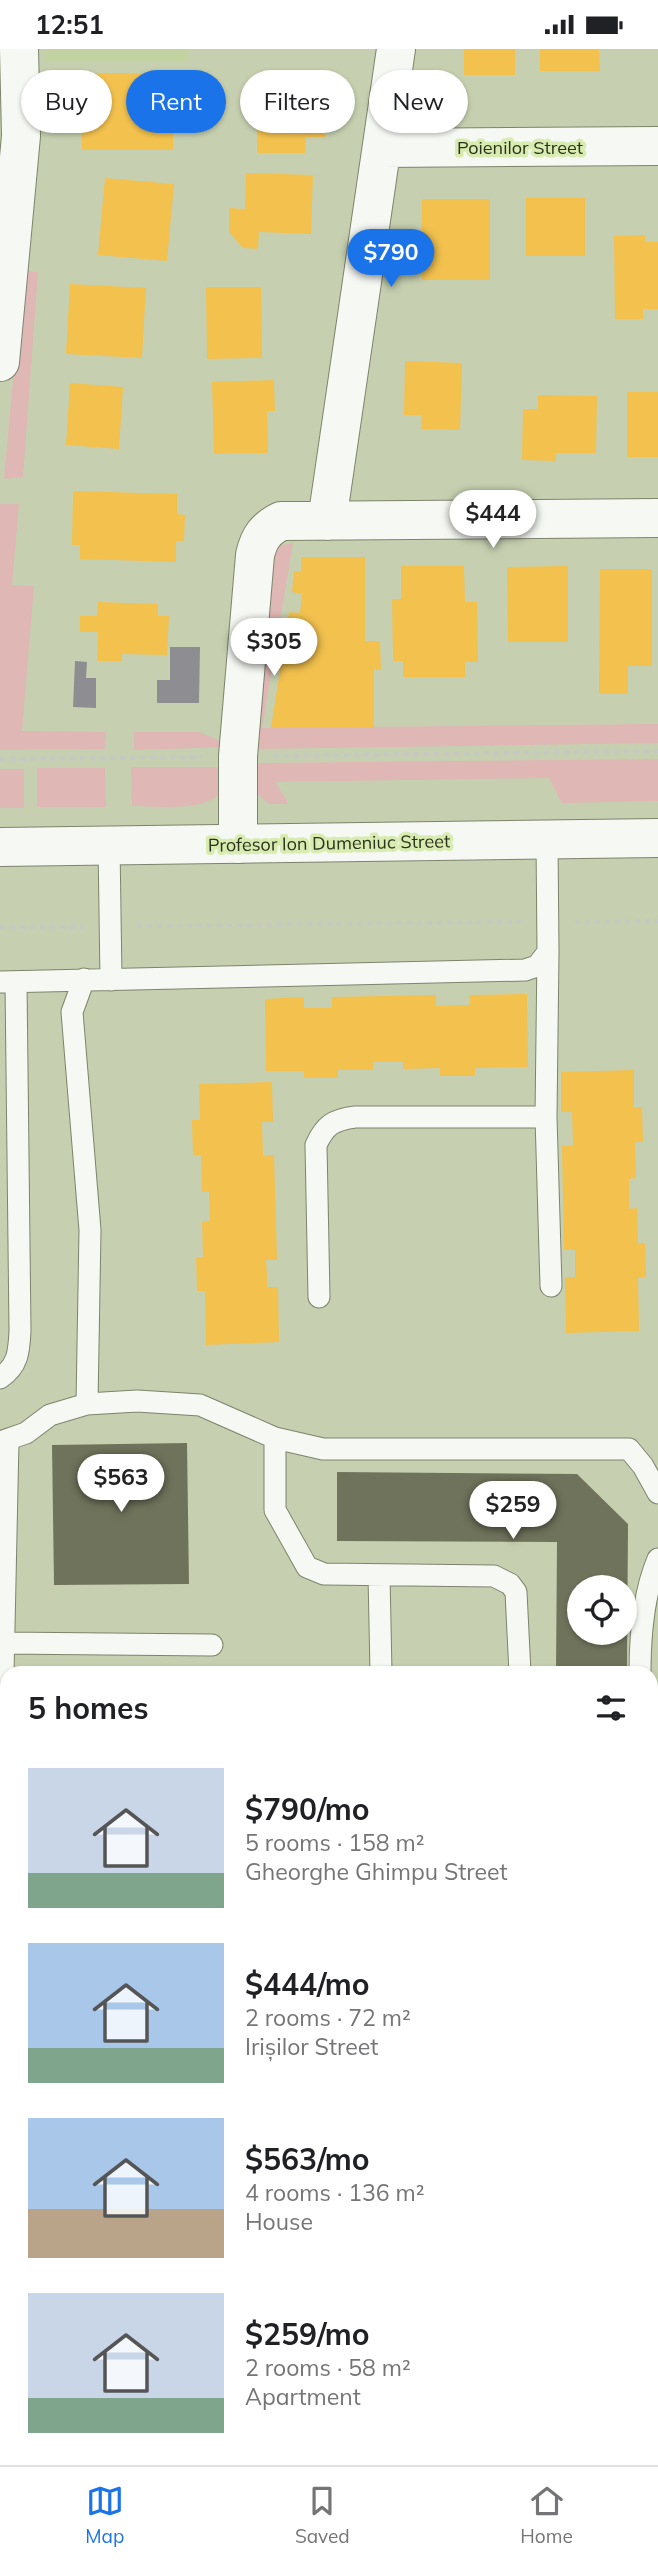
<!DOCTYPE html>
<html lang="en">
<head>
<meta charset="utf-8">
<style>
	body { margin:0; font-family:Mulish,sans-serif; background:#f6f6f6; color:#202124; height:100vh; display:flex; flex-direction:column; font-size:26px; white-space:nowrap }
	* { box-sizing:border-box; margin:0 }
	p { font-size:23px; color:#757577 }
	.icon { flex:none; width:38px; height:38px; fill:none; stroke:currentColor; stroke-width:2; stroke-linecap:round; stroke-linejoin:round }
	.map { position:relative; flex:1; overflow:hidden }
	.panel { position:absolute; left:0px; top:1617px; width:658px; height:800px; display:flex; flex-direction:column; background:#fff; border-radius:21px 21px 0 0; box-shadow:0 2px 5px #0004 }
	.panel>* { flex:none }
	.banner { position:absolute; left:21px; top:21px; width:616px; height:63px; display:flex; gap:14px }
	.fabs { position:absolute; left:567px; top:1526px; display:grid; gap:14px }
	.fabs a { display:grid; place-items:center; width:70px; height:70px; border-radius:50%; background:#fff; box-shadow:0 2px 5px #0004; font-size:35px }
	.price { position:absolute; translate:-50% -60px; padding:0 16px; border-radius:24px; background:#fff; color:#222; font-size:23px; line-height:46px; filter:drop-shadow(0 2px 4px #0008) }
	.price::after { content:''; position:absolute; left:50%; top:42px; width:21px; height:16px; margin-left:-10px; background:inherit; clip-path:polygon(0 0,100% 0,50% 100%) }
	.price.active { background:#1a73e8; color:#fff }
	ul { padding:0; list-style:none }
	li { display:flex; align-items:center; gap:21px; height:175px; padding:0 28px }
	li span { display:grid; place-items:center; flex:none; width:196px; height:140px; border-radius:0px; color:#555 }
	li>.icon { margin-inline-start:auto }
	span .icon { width:84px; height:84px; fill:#fffc; stroke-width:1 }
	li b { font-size:30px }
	h2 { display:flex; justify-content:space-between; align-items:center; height:84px; padding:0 28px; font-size:30px }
	.chip { padding:0 24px; border-radius:32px; background:#fff; box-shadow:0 2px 5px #0004; font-size:24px; line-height:63px }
	.chip.active { background:#1a73e8; color:#fff }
	.status { display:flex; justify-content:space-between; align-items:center; height:49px; padding:0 35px; background:#fff; direction:ltr }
	.status svg { height:19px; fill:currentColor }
	.tabs { display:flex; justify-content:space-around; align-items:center; height:98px; border-top:2px solid #e0e0e0; background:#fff; font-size:19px; color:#757577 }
	.tabs a { display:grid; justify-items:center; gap:4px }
	.tabs .active { color:#1a73e8 }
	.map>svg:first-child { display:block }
	.built { fill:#c2d2a0 }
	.green { fill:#dfb7b4 }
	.homes { fill:#f2c14e }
	.industry { fill:#8d8d92 }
	.building { fill:#70735b; fill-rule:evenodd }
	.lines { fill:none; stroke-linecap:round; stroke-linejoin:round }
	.service-casing { stroke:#7d846c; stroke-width:23 }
	.minor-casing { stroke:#7d846c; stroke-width:40 }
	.primary-casing { stroke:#7d846c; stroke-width:40 }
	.path { stroke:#c6c9bf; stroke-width:4.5; stroke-dasharray:5 5; stroke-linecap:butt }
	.service { stroke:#f6f8f3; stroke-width:21 }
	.minor { stroke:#f6f8f3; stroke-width:38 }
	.primary { stroke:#f6f8f3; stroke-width:38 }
	.labels { text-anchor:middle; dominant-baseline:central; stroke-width:7; stroke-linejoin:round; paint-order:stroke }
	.street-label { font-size:18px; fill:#2c331c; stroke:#d8ebb0 }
</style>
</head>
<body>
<div class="status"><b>12:51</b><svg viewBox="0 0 49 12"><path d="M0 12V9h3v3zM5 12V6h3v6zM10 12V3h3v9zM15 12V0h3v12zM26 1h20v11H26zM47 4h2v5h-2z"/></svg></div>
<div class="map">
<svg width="658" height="2416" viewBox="0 0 658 2416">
	<rect width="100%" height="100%" fill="#c6d0b0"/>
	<!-- built -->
	<path class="built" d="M46,0h142v13h-143z"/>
	<!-- green -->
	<path class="green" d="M23,222l15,1 -15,205 -19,2z
		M0,455h19l-7,81 22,1 -12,145 84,1 -1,17 -105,1z
		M293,494l-31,185 396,-4v19l-409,6 24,-198 5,-5z
		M134,683h65l26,11v4l-91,3z
		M658,710v42l-96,2 -13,-25 -274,4 14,22h-20l-14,-12 -6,-29z
		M131,718h91c0,6 2,17 0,22 -10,24 -69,17 -90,17z
		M105,719l1,39h-69v-39z
		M0,720h24v39h-24z"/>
	<!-- homes -->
	<path class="homes" d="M464,0h51v26h-51z
		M540,0h59l1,22h-60z
		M82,24h91v77h-91z
		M257,28h49v16h19v44h-19l-1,16h-48z
		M246,124l67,2 -2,59 -52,-2 -1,17 -15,-1 -14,-16v-24l16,1z
		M105,129l69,6 -7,77 -69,-6z
		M526,149h59v58h-59z
		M422,150h68v81h-68z
		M645,186v7h13v67h-15v10h-28l-1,-83z
		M70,235l76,4 -4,70 -76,-4z
		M206,238h55l1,71 -55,1z
		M405,312l57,2 -2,67 -39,-1 1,-14h-18z
		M274,331l1,31h-8l1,42 -54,1 -2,-72z
		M70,334l53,4 -4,62 -53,-4z
		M627,343h31v65h-31z
		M538,346l59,1 -1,57h-40v8l-34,-1 1,-51h15z
		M73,442l104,3v20l8,1 -1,26h-8v21l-96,-3v-14h-8z
		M301,508h64v84h15l1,29 -7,-1v59h-103l18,-116 11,1 2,-19 -10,-2 2,-21h7z
		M401,517h63l1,36h12l1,60h-13v15h-62v-16h-10l-1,-62h9z
		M568,517v76h-60l-1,-75z
		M600,520h52v97h-24v28h-29z
		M98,553l60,2v12h11l-2,39 -45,-1v7h-25l1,-29h-18v-16h17z
		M527,945l1,73 -53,1v8h-35v-8l-37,1v-7h-30v8h-35v8h-34v-7h-38l-1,-72 39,-2v11h28v-11l104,-2v11l34,-1 -1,-10z
		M634,1021v37h8l1,35h-8l1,36 -7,1v30l8,-1 1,35h7l1,34 -8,1 1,53 -73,2 -1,-56h10v-27h-11l-2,-104h11l-1,-34h-11v-40z
		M272,1033l1,40h-11l1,34 11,-1 3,105h-11l1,15v12h11l1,55 -73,3 -1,-54h-8l-1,-34h7l-1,-35 8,-1 -1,-29h-7l-1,-37h-8l-1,-35h8l-1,-36z
		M651,1979h7v246h-7z"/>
	<!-- industry -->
	<path class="industry" d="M170,598h30l-1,56h-42v-23h13z
		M75,612l12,1 -1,16h10v30l-23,-1z"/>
	<!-- building -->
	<path class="building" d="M187,1394l2,141 -135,1 -2,-140z
		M337,1423l240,2 51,50 -1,149h-71l1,-131 -220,-1zM579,1538h46v46h-46z
		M0,1793h7v76h-7z"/>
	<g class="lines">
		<defs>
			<path id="service" d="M109,796l2,135
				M548,903l-2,165 5,169
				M84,930l-12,33 18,218 -3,174
				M0,933l525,-12 12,-4 11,-14 -1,-112
				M319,1248l-3,-152c9,-20 17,-25 39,-28h191
				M0,1329c18,-12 19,-26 20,-47l-4,-349
				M275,1389v72l32,57 17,7 170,2 16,8 6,8 4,81
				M0,1393l26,-9 24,-18 37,-11 50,-3 63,4 75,33 48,11h306l14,17 15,27
				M379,1526l2,98
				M4,1594l208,2
				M640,1624c0,-37 3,-79 18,-114
				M7,1765h-7l8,-373
				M0,1919l7,25
				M0,2386h7
				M589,2410v6"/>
			<path id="minor" d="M382,99l276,-2
				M0,313l21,-226 -2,-87
				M327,472l69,-472
				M238,795v-88l17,-201c4,-17 10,-26 26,-34l377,-3"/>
			<path id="primary" d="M0,798l658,-9"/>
		</defs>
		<!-- service casing -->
		<use href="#service" class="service-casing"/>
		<!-- minor casing -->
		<use href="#minor" class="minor-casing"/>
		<!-- primary casing -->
		<use href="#primary" class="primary-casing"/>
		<!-- path -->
		<path class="path" d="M274,707l384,-5
			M0,710l202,-2
			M575,873l83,-1
			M137,877l384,-4
			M0,878h83
			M65,2410l1,6"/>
		<!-- service -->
		<use href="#service" class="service"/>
		<!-- minor -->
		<use href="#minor" class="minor"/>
		<!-- primary -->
		<use href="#primary" class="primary"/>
	</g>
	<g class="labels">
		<!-- street labels -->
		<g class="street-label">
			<text x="520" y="98">Poienilor Street</text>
			<text transform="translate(329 794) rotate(-1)">Profesor Ion Dumeniuc Street</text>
		</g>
	</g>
</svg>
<div class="fabs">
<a><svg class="icon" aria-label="locate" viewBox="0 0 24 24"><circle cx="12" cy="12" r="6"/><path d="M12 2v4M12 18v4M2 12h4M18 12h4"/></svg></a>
</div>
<b class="price active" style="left:391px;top:240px">$790</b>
<b class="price" style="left:493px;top:501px">$444</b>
<b class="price" style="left:274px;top:629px">$305</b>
<b class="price" style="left:121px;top:1465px">$563</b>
<b class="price" style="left:513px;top:1492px">$259</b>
<div class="banner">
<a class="chip">Buy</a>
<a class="chip active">Rent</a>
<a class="chip">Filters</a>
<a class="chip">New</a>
</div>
<section class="panel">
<h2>5 homes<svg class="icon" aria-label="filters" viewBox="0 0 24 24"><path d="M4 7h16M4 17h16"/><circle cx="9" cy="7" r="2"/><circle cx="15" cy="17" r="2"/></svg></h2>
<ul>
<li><span style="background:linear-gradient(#c9d6e8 75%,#7fa58c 0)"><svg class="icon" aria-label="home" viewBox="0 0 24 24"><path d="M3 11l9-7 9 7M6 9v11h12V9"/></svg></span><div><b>$790/mo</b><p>5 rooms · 158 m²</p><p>Gheorghe Ghimpu Street</p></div></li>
<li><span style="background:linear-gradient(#a9c7e8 75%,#7fa58c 0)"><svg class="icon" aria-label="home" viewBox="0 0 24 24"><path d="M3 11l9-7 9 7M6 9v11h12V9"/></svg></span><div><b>$444/mo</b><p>2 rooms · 72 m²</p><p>Irișilor Street</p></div></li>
<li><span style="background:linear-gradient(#a9c7e8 65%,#b9a48a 0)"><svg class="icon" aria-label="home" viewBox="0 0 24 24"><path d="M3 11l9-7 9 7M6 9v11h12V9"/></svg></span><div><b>$563/mo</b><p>4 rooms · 136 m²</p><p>House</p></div></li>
<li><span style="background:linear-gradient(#c9d6e8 75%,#7fa58c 0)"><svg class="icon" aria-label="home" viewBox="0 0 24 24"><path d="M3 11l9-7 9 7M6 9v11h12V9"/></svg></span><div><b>$259/mo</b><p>2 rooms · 58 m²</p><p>Apartment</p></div></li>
</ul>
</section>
</div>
<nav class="tabs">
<a class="active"><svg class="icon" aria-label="map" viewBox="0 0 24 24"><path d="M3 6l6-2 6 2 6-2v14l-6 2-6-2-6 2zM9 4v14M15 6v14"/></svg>Map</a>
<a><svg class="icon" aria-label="saved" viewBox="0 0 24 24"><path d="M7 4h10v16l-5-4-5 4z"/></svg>Saved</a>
<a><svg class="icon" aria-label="home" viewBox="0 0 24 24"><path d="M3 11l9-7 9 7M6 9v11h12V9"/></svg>Home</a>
</nav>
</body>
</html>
